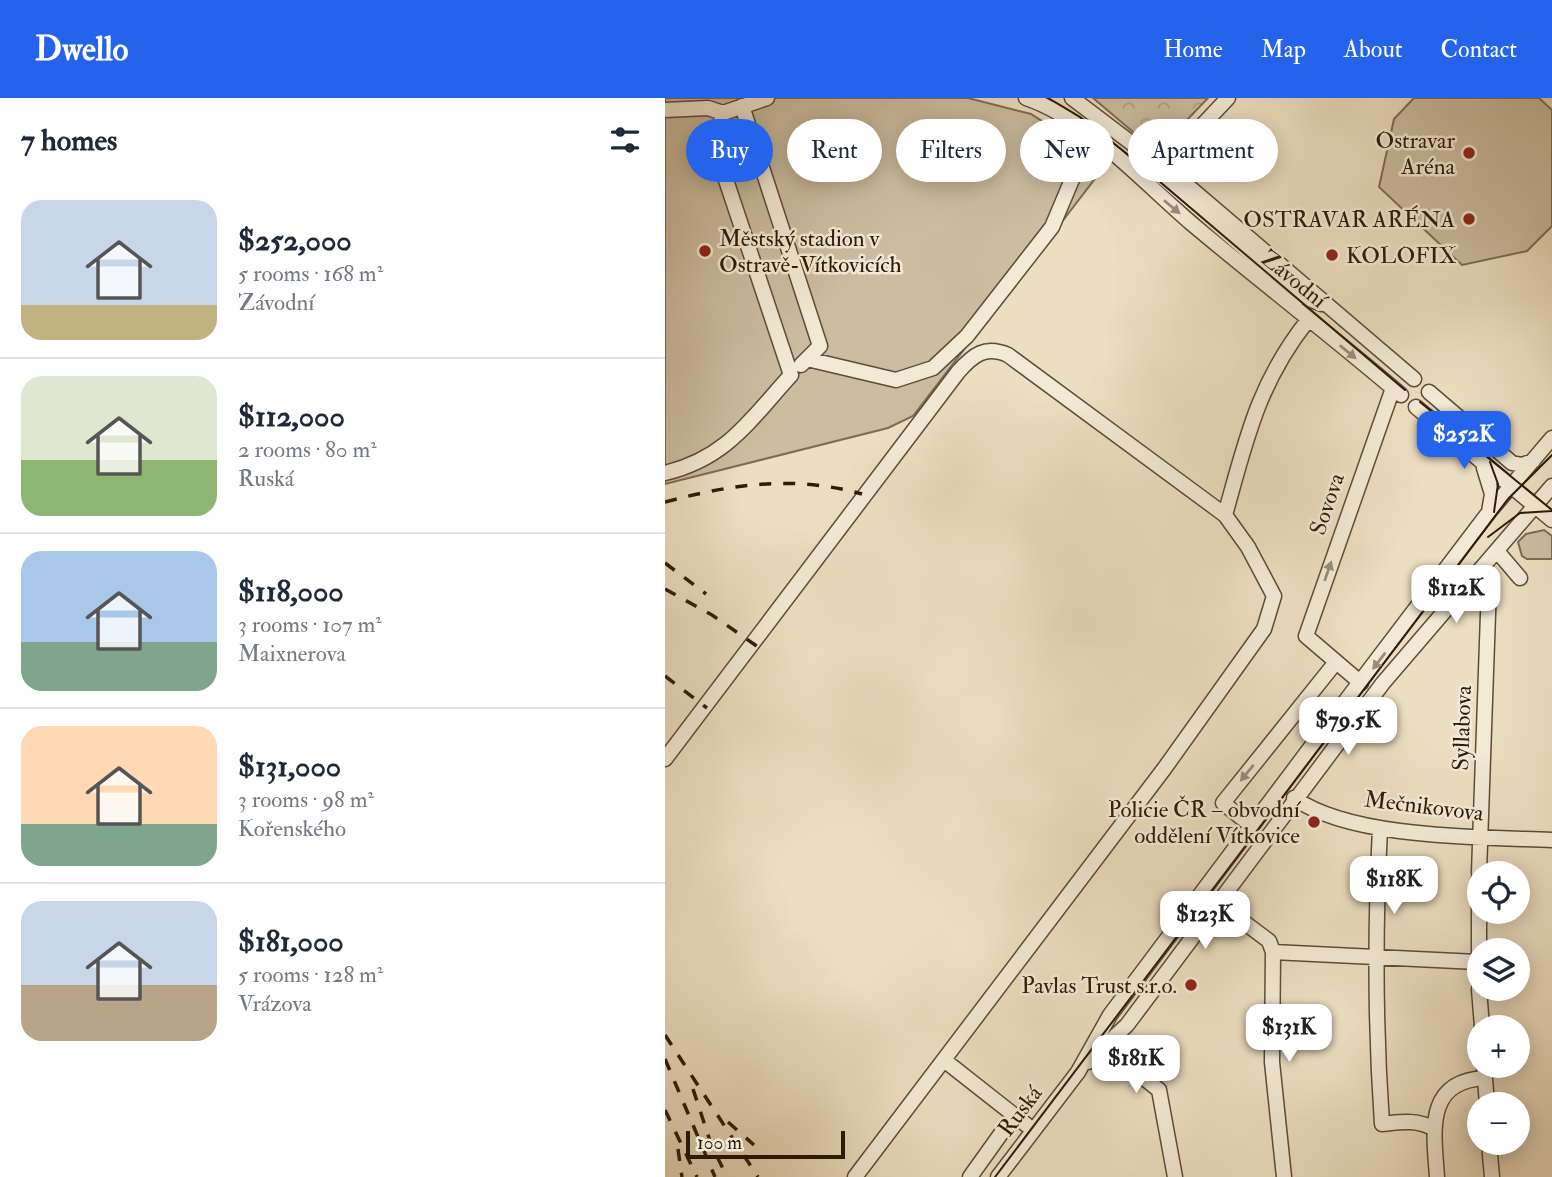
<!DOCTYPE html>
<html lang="en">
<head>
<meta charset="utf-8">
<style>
	body { margin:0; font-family:"IM FELL Double Pica",serif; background:#f6f6f7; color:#1f2937; height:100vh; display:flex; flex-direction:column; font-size:26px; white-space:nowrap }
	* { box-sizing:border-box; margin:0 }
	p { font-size:23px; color:#747a83 }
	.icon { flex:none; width:38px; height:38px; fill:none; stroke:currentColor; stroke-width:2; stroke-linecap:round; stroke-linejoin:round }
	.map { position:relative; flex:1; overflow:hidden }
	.panel { display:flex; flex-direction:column; background:#fff; width:665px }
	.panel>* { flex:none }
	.top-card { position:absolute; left:21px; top:21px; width:665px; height:63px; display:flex; gap:14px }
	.buttons { position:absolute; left:802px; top:763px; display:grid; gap:14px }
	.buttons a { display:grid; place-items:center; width:63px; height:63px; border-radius:50%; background:#fff; box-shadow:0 4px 18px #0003; font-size:35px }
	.scale { position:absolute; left:21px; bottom:18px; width:159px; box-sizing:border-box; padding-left:7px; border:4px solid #2d1b08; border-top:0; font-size:19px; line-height:24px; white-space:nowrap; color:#2d1b08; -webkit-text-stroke:5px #f3ead6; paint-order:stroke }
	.price { position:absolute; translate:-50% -60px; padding:0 16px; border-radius:14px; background:#fff; color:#222; font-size:23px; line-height:46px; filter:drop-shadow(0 2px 4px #0008) }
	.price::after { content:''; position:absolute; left:50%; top:42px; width:21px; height:16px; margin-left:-10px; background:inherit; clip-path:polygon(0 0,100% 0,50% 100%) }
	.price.selected { background:#2563eb; color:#fff }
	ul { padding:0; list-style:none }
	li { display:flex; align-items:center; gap:21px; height:175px; padding:0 21px }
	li+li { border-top:2px solid #e0e1e3 }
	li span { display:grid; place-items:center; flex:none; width:196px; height:140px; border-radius:21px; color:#555 }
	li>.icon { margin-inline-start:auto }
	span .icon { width:84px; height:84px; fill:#fffc; stroke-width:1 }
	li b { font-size:30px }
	h2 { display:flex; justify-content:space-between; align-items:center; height:84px; padding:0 21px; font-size:30px }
	.chip { padding:0 24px; border-radius:32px; background:#fff; box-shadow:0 4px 18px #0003; font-size:24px; line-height:63px }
	.chip.selected { background:#2563eb; color:#fff }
	header { display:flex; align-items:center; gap:42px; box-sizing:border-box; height:98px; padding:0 35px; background:#2563eb; color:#fff }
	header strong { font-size:33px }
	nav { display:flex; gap:38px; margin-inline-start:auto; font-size:24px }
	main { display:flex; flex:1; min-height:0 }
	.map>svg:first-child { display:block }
	.green { fill:#ccbda1; stroke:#7c6c54; stroke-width:2 }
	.park { fill:url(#park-crowns); stroke:#7c6c54; stroke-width:2 }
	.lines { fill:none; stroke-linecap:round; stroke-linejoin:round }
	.minor-casing { stroke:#5d4c36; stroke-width:17 }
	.minor { stroke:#f3ead6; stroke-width:14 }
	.tram { stroke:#2d1b08; stroke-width:2 }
	.rail { stroke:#2d1b08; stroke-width:3.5; stroke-dasharray:12 12; stroke-linecap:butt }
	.oneway { fill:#9a8d79 }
	.poi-dot { fill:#8f2418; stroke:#f3ead6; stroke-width:2.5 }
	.labels { text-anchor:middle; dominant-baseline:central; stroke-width:5; stroke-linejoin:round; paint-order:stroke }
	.poi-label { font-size:23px; fill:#2d1b08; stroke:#f3ead6; text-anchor:end }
	.street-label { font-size:23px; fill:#2d1b08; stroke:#f3ead6 }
</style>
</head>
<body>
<header>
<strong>Dwello</strong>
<nav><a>Home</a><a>Map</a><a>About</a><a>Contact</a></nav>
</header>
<main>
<section class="panel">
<h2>7 homes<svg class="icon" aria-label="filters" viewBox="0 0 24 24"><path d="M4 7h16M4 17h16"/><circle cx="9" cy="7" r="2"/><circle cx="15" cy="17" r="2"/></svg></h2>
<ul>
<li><span style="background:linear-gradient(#c9d6e8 75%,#c2b280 0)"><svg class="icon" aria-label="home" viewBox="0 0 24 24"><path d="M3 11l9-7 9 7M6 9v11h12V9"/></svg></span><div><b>$252,000</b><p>5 rooms · 168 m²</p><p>Závodní</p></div></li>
<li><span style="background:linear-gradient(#dfe7d0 60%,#8fb573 0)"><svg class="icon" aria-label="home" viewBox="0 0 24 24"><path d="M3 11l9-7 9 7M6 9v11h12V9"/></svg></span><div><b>$112,000</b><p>2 rooms · 80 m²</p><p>Ruská</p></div></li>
<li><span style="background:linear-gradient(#a9c7e8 65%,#7fa58c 0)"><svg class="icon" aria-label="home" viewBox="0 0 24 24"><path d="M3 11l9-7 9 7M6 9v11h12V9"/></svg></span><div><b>$118,000</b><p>3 rooms · 107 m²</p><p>Maixnerova</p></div></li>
<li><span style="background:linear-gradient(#ffd9b3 70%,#7fa58c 0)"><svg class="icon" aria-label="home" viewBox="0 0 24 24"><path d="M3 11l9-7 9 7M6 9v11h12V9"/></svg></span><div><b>$131,000</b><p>3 rooms · 98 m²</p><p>Kořenského</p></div></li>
<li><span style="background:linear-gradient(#c9d6e8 60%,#b9a48a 0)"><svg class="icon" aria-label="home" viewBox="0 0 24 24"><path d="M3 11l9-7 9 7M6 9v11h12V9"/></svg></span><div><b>$181,000</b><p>5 rooms · 128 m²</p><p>Vrázova</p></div></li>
</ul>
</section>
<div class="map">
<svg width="887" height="1079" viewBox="0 0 887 1079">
	<defs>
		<pattern id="park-crowns" width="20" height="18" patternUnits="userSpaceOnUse" patternTransform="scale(1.75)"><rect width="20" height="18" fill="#ccbda1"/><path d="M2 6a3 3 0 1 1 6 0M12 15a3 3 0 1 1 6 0" fill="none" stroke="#b0a289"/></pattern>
	</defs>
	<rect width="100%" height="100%" fill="#ecdec0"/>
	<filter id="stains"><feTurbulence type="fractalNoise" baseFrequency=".00286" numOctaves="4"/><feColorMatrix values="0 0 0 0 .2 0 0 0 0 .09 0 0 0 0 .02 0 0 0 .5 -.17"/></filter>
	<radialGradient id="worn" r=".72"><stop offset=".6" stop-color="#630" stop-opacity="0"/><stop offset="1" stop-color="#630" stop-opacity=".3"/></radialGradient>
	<!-- green -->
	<path class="green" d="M0,0h303l63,16 76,49 -194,253 -25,12 -223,56z
		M749,0h125l13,12v116l-25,25 -65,14 -83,-78 15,-68z
		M879,432l8,6v23h-25l-5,-3 -4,-14 8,-8z"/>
	<!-- park -->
	<path class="park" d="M428,0h115l-48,50h-8z"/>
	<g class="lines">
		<defs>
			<path id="minor" d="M361,0c60,20 117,84 165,125 69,58 141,113 210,172
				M407,0l116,88 226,193
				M77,8l78,240 -19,19
				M0,12l43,-2 15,5
				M475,60l158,137 24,9
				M498,69l65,-69
				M142,261l89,21 37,-12 34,-32 85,-109 27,-64
				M764,294l83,71 10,2 11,-4
				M751,309l136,113
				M819,370l8,26 -3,18
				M0,375c62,-15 85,-53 126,-98l-76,-228 8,-34 44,-15
				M832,453l23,27
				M696,585l-55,-47 87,-248
				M0,661l293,-387c15,-17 27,-27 50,-17l217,160
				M629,700c58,41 188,39 258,42
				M587,728l-29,-23 113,-141
				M715,730c-5,99 -5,197 2,296 19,-2 35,-5 52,5
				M814,775l10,-288
				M814,781v103
				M552,804l52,39 4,11 204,10
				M608,854l-1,110 12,115
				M814,891l3,38
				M440,949l54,43 16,87
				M279,962l89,70
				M423,964l39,-37 256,-342 169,-197
				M819,968l3,38
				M824,1045l3,34
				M190,1079l309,-408 100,-140 10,-33 -26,-49 -23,-32c21,-75 33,-132 83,-195
				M305,1079l35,-49 14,-9
				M333,1079l80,-105 32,-57 228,-304 151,-199 63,-74
				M772,1079c-3,-44 -13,-96 48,-99"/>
		</defs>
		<!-- minor casing -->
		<use href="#minor" class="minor-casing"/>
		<!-- minor -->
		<use href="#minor" class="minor"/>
		<!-- tram -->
		<path class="tram" d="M383,0l32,19 46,36 279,237
			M755,304l132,108
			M825,364l8,22 -4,28
			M823,439l32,-24 32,-2
			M330,1079l513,-678 44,-44"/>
		<!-- rail -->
		<path class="rail" d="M0,404c67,-18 129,-27 197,-8
			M0,465l41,31
			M0,491l47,26 49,34
			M0,578l42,32
			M0,937l93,142
			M0,961l50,118
			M28,991l18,55 16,33
			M0,1012l32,67
			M63,1024l26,23
			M13,1051l4,28"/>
	</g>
	<!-- one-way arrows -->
	<defs><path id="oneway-solid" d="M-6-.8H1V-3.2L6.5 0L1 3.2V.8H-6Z" transform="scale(1.75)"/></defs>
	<g class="oneway">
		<use href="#oneway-solid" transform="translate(507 109) rotate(40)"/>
		<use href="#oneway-solid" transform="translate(683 254) rotate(39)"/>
		<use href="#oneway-solid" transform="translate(663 473) rotate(-71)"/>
		<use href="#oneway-solid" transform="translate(714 563) rotate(127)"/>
		<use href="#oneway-solid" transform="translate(582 675) rotate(129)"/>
	</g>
	<!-- markers -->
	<g class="poi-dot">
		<circle cx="804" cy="55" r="7"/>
		<circle cx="804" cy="121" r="7"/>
		<circle cx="40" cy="153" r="7"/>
		<circle cx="667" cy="157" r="7"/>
		<circle cx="649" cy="724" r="7"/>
		<circle cx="526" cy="887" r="7"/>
	</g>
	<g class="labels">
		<!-- poi labels -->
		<g class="poi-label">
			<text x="790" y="42">Ostravar<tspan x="790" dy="26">Aréna</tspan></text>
			<text x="790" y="121">OSTRAVAR ARÉNA</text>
			<text x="54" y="140" text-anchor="start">Městský stadion v<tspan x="54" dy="26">Ostravě-Vítkovicích</tspan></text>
			<text x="681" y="157" text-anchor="start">KOLOFIX</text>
			<text x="635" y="711">Policie ČR – obvodní<tspan x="635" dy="26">oddělení Vítkovice</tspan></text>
			<text x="512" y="887">Pavlas Trust s.r.o.</text>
		</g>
		<!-- street labels -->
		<g class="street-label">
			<text transform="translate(629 181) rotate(39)">Závodní</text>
			<text transform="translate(662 406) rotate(-71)">Sovova</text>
			<text transform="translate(797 630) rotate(-88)">Syllabova</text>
			<text transform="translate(759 708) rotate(7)">Mečnikovova</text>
			<text transform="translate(355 1013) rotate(-53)">Ruská</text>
		</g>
	</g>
	<rect width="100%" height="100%" filter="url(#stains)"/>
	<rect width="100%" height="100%" fill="url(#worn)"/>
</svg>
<div class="buttons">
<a><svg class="icon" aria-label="locate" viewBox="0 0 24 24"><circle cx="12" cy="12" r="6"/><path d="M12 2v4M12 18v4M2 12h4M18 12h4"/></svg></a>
<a><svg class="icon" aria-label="layers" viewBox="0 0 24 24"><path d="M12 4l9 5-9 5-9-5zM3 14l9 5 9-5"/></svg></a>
<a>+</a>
<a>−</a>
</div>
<div class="scale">100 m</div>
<b class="price selected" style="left:799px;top:373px">$252K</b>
<b class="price" style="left:791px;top:527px">$112K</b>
<b class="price" style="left:683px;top:659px">$79.5K</b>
<b class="price" style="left:729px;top:818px">$118K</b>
<b class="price" style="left:540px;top:853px">$123K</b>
<b class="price" style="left:624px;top:966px">$131K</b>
<b class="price" style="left:471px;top:997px">$181K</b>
<div class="top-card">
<a class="chip selected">Buy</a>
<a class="chip">Rent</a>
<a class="chip">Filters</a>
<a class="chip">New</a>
<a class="chip">Apartment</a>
</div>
</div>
</main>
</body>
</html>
